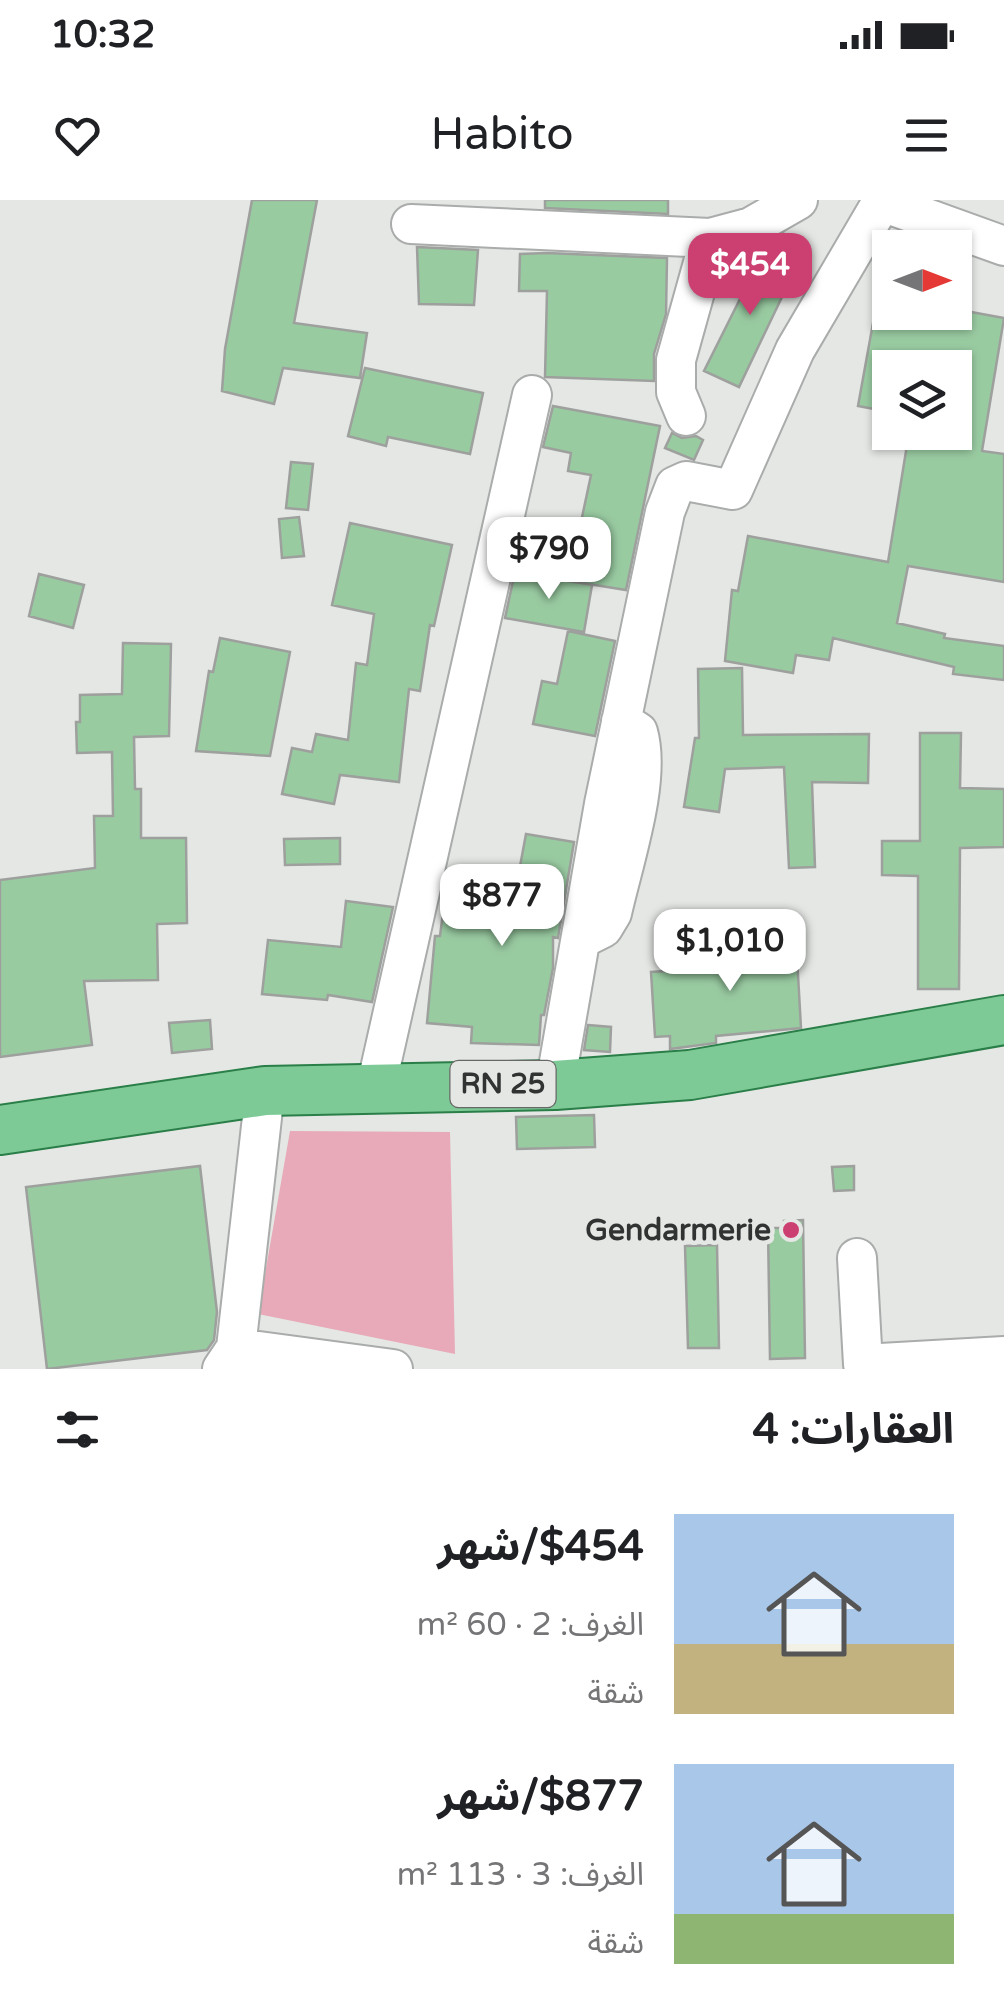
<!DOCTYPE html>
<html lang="ar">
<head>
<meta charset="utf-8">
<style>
	body { margin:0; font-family:"Varela Round","Noto Sans Arabic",sans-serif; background:#f6f6f6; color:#202124; direction:rtl; height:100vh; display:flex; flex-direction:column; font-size:38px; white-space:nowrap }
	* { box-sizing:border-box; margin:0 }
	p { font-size:32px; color:#757577 }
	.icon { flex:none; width:55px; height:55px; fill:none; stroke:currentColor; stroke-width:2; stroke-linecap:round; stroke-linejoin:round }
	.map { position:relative; height:1169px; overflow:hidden; direction:ltr }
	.side { display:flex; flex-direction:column; background:#fff; flex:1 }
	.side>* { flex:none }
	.needle { width:65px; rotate:90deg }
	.tools { position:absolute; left:872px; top:30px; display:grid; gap:20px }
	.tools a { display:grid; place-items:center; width:100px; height:100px; border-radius:0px; background:#fff; box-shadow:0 2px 8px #0004; font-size:50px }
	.price { position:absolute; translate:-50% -85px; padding:0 22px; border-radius:20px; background:#fff; color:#222; font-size:32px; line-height:65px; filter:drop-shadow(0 2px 5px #0008) }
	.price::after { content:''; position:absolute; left:50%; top:60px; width:30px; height:22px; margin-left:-15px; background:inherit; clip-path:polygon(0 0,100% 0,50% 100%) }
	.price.current { background:#cc3f71; color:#fff }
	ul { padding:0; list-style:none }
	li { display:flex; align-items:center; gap:30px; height:250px; padding:0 50px }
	li span { display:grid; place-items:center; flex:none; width:280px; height:200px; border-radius:0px; color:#555 }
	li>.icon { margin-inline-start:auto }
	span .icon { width:120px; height:120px; fill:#fffc; stroke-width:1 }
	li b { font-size:42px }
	h2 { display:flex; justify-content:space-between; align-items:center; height:120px; padding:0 50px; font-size:42px }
	.status { display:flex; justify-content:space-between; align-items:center; height:70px; padding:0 50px; background:#fff; direction:ltr }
	.status svg { height:28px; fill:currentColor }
	header { display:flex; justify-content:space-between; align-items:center; height:130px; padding:0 50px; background:#fff; font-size:45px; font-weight:600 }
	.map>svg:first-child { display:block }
	.green { fill:#e8aab9 }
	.building { fill:#99cba1; stroke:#9da09d; stroke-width:2.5 }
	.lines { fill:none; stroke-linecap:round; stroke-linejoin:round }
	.minor-casing { stroke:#a9acaa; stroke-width:42 }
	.major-casing { stroke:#2a7e47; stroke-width:52 }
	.minor { stroke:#fff; stroke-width:38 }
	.major { stroke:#7dca97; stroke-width:48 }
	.poi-dot { fill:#cc3f71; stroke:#e4e7e4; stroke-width:4 }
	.labels { text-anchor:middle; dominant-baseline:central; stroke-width:9; stroke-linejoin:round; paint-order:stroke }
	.shield { fill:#e4e7e4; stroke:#676967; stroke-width:2.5 }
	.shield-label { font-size:28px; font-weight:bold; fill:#313332 }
	.poi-label { font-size:30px; font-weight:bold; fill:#313332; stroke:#e4e7e4; text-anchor:end }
</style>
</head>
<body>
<div class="status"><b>10:32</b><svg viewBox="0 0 49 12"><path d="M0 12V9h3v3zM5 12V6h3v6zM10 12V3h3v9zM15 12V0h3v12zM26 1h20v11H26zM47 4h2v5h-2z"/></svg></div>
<header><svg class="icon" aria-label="menu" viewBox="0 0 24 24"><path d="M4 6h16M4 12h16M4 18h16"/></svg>Habito<svg class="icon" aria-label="heart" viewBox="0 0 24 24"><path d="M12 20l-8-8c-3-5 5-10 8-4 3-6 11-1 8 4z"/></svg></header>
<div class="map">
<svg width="1004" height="1169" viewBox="0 0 1004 1169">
	<rect width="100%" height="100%" fill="#e4e7e4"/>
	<!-- green -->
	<path class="green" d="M290,931l160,1 5,222 -197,-40z"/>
	<!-- building -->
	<path class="building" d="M252,0h65l-23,123 73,10 -7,45 -77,-10 -9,36 -52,-13 3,-42z
		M545,0h123v14l-123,-6z
		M783,34l-1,63 -43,90 -35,-16 64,-128z
		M417,47l61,3 -4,55 -55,-1z
		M547,53l120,5 -1,56 -12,40v27l-109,-4 2,-86h-28l1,-37z
		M955,109l49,9 -22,133 22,3v128l-96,-16 -11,57 48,11 -1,4 60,8v34l-51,-6 1,-7 -121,-29 -4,22 -33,-5 -3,18 -68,-12 7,-71 6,1 10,-55 140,26 20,-123 47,7v-78h-65v44l-32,-6 17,-94h80z
		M365,168l118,25 -13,61 -82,-17 -2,9 -38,-10z
		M553,206l107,20 -34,164 -50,-8 10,-59 -5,-1 10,-47 -23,-4 3,-18 -28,-6z
		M672,233l10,5 14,-2 7,4 -9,20 -29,-12z
		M291,262l22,2 -5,46 -22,-2z
		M299,317l5,39 -22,2 -3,-39z
		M350,323l102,22 -18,81 -4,-1 -10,66 -11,-2 -10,93 -59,-7 -6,29 -52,-10 10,-46 20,4 4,-18 32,6 8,-77 11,2 7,-51 -42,-9z
		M515,372l77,13 -8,47 -79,-14z
		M39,374l45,11 -11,43 -44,-12z
		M568,431l47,10 -20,95 -62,-12 9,-43 15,3z
		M220,438l70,14 -20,104 -74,-5 13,-80 4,1z
		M123,443l48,1 -2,92 -35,1 1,52h6v49h45l1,85 -30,1 1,56 -74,1 8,64 -92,12v-177l95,-12 -1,-52h19l-1,-64 -35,1 -1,-31h4v-27l42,-1z
		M742,468l1,67 126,-1 -1,49 -56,-1 3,85 -26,1 -5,-101 -59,2 -6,43 -35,-5 11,-69h4l-1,-69z
		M920,533h41l-1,55 44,1v58l-44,1 -1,141h-41v-113l-36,-1v-34h38z
		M526,634l48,8 -16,96 -5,-1v31l-9,47h-3l-2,30 -68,-2 1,-16 -45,-4 8,-87h5l6,-46 17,2 2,-11 51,7z
		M340,638v26l-55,1 -1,-26z
		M346,701l47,6 -21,95 -44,-7 -1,5 -65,-6 6,-54 73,7z
		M773,729v11l23,-1 5,89 -85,8v7l-46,6v-13l-15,1 -4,-65 48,-3 -1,-11 53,-3 -1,-25z
		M210,820l2,29 -40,4 -3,-30z
		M588,825l23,2 -1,25 -26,-2z
		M594,915l1,32 -78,2 -1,-32z
		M200,966l17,146 -3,28 -7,10 -160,19 -21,-182z
		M854,966v24l-20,1 -2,-24z
		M803,1020l2,138 -35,1 -2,-131h16v-7z
		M717,1045l2,103h-31l-3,-102z"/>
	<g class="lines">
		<defs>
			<path id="minor" d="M882,2l122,44
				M411,24l299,14 41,-11 47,-27
				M686,216l-10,-24v-32l34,-122
				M581,739l22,-11 9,-15c11,-50 40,-133 26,-181l-17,-11
				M555,885l49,-281 61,-292 10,-26 11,-5 47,9 62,-140 88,-150
				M376,887l156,-692
				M857,1058l6,106 141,-8
				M236,1148l157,21
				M222,1169l14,-21 29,-257"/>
			<path id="major" d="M0,930l265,-39 290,-6 135,-10 314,-55"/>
		</defs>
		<!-- minor casing -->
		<use href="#minor" class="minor-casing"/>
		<!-- major casing -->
		<use href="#major" class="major-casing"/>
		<!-- minor -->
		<use href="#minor" class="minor"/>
		<!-- major -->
		<use href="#major" class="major"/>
	</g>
	<!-- markers -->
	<circle class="poi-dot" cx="791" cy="1030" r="10"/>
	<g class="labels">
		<!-- shield labels -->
		<rect class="shield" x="450.5" y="861" width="105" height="46" rx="8"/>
		<g class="shield-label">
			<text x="503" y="884">RN 25</text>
		</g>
		<!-- poi labels -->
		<g class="poi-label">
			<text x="771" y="1030">Gendarmerie</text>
		</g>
	</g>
</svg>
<div class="tools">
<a><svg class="needle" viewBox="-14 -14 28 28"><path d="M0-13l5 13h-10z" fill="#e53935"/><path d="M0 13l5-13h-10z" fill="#757577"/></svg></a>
<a><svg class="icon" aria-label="layers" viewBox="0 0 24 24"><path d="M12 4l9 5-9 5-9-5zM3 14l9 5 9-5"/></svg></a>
</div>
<b class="price current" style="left:750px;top:118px">$454</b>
<b class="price" style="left:549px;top:402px">$790</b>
<b class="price" style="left:502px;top:749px">$877</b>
<b class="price" style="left:730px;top:794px">$1,010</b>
</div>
<section class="side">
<h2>العقارات: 4<svg class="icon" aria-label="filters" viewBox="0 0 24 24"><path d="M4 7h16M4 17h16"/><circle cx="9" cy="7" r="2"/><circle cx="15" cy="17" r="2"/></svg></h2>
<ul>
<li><span style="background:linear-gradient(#a9c7e8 65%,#c2b280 0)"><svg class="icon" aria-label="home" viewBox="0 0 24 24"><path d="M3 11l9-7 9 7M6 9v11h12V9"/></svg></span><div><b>$454/شهر</b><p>الغرف: 2 · 60 m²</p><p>شقة</p></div></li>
<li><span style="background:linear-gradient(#a9c7e8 75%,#8fb573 0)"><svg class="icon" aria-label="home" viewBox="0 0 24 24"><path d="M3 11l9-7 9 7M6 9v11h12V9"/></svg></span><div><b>$877/شهر</b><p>الغرف: 3 · 113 m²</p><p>شقة</p></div></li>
</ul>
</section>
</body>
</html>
